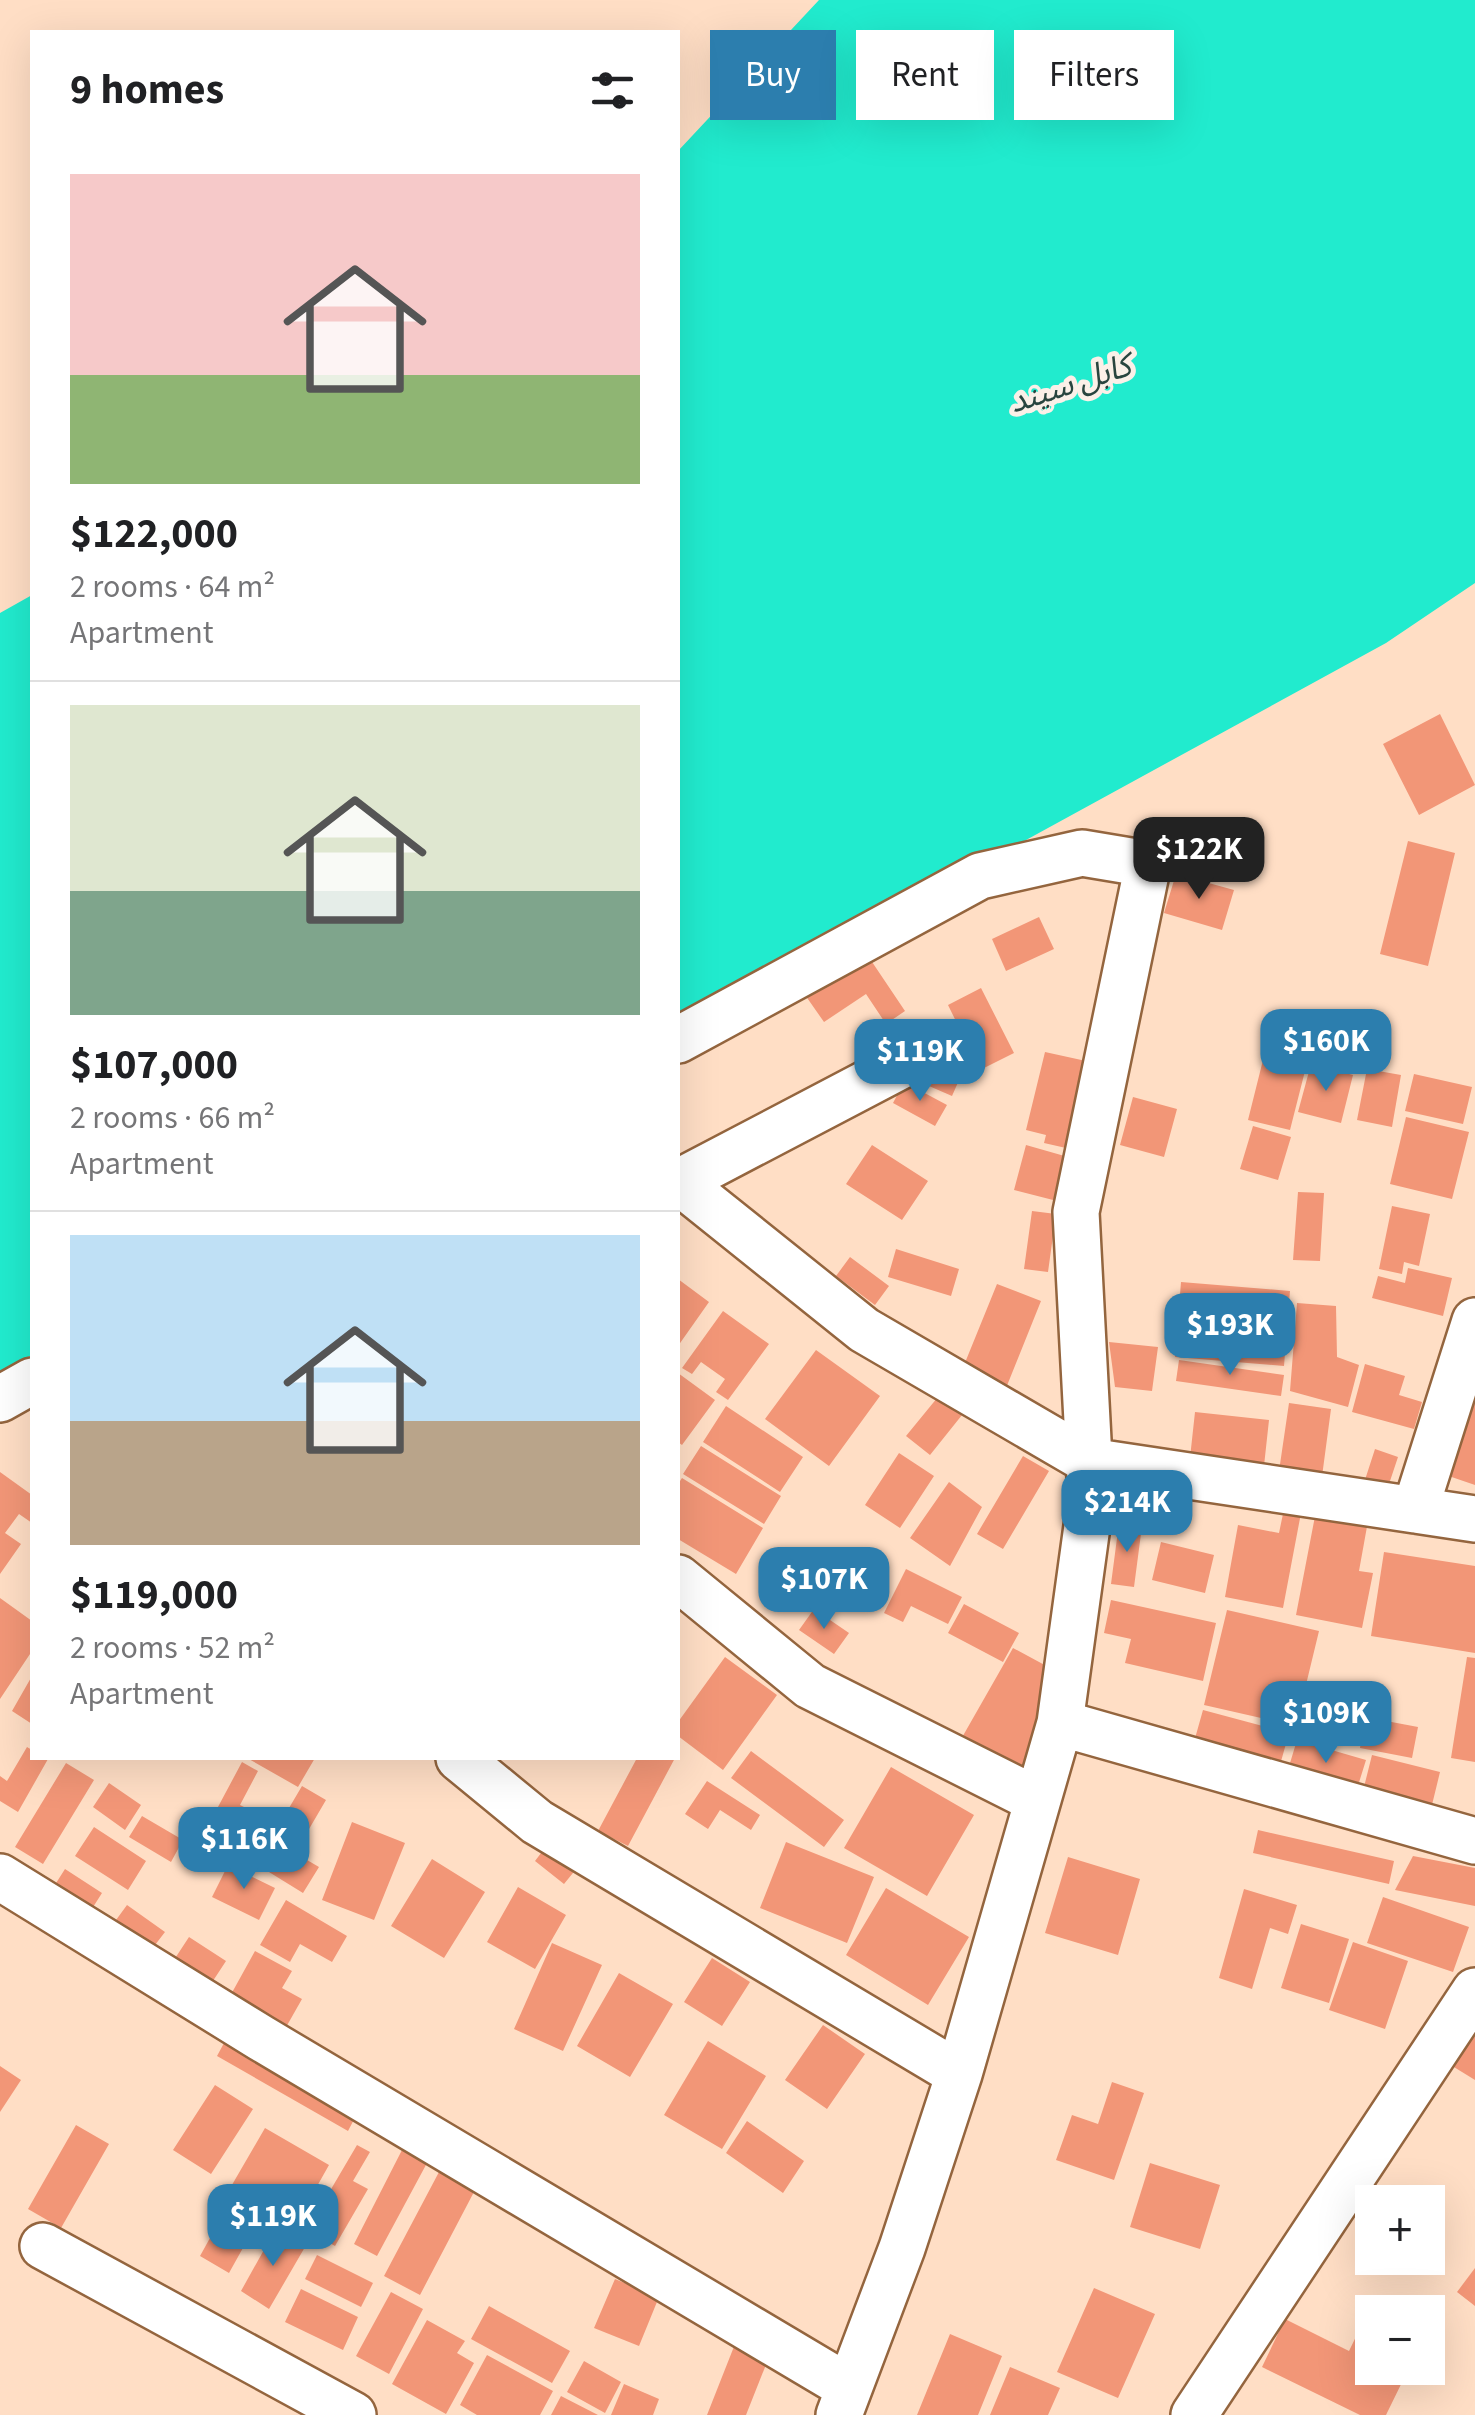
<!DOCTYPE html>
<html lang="en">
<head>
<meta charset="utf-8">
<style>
	body { margin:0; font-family:"Source Sans 3","Noto Sans Arabic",sans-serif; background:#f2f2f2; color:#202124; height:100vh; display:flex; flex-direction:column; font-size:38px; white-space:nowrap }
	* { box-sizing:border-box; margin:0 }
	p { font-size:32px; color:#757577 }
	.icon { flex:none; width:55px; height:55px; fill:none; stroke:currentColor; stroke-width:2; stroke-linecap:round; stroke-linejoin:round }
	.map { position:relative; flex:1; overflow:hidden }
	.details { position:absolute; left:30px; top:30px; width:650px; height:1730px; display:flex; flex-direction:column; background:#fff; border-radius:0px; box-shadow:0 10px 40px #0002 }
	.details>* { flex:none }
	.top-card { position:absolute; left:710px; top:30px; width:615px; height:90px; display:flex; gap:20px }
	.buttons { position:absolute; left:1355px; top:2185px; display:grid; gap:20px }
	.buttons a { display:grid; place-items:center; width:90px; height:90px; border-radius:0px; background:#fff; box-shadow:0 10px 40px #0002; font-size:50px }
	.price { position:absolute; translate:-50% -85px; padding:0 22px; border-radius:20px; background:#2c7eae; color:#fff; font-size:32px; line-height:65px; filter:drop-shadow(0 2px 5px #0008) }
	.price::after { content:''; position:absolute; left:50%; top:60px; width:30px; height:22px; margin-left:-15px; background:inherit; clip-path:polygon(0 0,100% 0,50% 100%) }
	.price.active { background:#222; color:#fff }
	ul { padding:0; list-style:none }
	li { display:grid; align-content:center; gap:20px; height:530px; padding:0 40px }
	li+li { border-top:2px solid #e0e0e0 }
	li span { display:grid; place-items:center; height:310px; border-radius:0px; color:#555 }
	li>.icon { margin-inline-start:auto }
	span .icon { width:180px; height:180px; fill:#fffc; stroke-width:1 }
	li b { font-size:42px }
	h2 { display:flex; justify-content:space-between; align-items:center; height:120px; padding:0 40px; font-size:42px }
	.tag { padding:0 35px; border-radius:0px; background:#fff; box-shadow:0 10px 40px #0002; font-size:35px; line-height:90px }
	.tag.active { background:#2c7eae; color:#fff }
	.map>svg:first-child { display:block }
	.water { fill:#21ebce }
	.building { fill:#f29677 }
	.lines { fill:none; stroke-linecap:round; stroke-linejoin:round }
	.minor-casing { stroke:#94653e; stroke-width:50 }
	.minor { stroke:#fff; stroke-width:45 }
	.labels { text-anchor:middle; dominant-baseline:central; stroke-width:10; stroke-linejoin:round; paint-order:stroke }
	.water-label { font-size:32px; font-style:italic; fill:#29453f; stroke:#fbf0e8 }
</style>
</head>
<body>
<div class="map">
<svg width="1475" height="2415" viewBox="0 0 1475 2415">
	<rect width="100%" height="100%" fill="#ffdec5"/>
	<!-- water -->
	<path class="water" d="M819,0h656v583l-89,60 -486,266 -222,108v-866z
		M32,595v760l-32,16v-758z"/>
	<!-- building -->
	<path class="building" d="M1440,714l35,71 -56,30 -36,-71z
		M1408,841l47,12 -27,113 -48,-12z
		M1176,874l58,16 -12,40 -58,-17z
		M1039,917l15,32 -48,22 -14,-32z
		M864,950l41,61 -19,13 -20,-30 -42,28 -21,-30z
		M981,988l33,65 -34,17 -32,-65z
		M944,1052l23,10 -15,34 -23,-10z
		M1045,1052l41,9 -20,87 -22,-5 2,-8 -20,-5z
		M1264,1056l42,11 -16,63 -42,-10z
		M1311,1064l42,11 -12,48 -43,-11z
		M1367,1069l34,6 -9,52 -35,-7z
		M1414,1074l58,13 -9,37 -58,-13z
		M904,1082l43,23 -12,21 -42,-23z
		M1133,1097l44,12 -13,48 -44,-12z
		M1406,1117l63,15 -17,67 -62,-15z
		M1253,1126l38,11 -13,43 -38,-11z
		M872,1145l56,36 -26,39 -56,-36z
		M1026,1145l42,12 -11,44 -43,-11z
		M1298,1192l26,1 -4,68 -27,-1z
		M1392,1206l38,8 -11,52 -15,-4 -2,12 -23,-5z
		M1032,1211l24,3 -8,58 -24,-3z
		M896,1249l63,20 -8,27 -63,-19z
		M850,1257l39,29 -14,19 -39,-29z
		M1408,1268l44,10 -9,38 -71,-18 6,-22 27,7z
		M678,1279l31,23 -31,44z
		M1181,1282l109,9 -6,75 -109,-9z
		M997,1284l44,17 -37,92 -44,-18z
		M1297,1303l39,3 1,51 22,8 -11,42 -58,-16z
		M723,1311l46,33 -41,56 -12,-8 9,-13 -24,-17 -9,12 -10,-6z
		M1109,1342l49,5 -6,44 -37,-4z
		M816,1350l64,46 -51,70 -64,-47z
		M1179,1360l105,15 -3,21 -105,-15z
		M1365,1364l40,12 -6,19 23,7 -8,27 -62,-17z
		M678,1373l37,27 -33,45 -4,-3z
		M942,1392l24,18 -36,45 -24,-19z
		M1475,1395v90l-38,-13z
		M1289,1403l42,6 -10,75 -43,-6z
		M726,1406l77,51 -23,35 -77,-50z
		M1195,1412l74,8 -6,55 -74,-8z
		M701,1446l80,50 -17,28 -81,-50z
		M1375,1449l23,8 -12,36 -23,-7z
		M899,1453l35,23 -34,52 -35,-23z
		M1023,1456l26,15 -46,78 -26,-15z
		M0,1472l32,23v28l-13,-9 -14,19 16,11 -21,30z
		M682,1478l81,50 -27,46 -58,-35v-55z
		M949,1482l33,25 -32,59 -40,-28z
		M1284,1509l17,4 -18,95 -58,-11 13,-72 41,8z
		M1316,1511l52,10 -9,50 14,2 -11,55 -66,-13z
		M1119,1523l23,3 -8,61 -23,-3z
		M1161,1542l53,13 -9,38 -53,-13z
		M1384,1552l91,14v87l-104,-17z
		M906,1569l56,28 -14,27 -37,-18 -8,16 -19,-9z
		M0,1598l32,23v30l-32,48z
		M1111,1600l105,23 -13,58 -78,-18 6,-24 -27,-6z
		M964,1604l55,29 -16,29 -55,-29z
		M814,1609l35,24 -15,21 -35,-24z
		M1227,1610l92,21 -23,95 -92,-21z
		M1013,1648l39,21 -33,115 -63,-36z
		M725,1657l52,38 -54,75 -45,-34v-14z
		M1467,1657l8,1v104l-24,-4z
		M32,1676v48l-20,-13z
		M1203,1710l86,23 -11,39 -86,-23z
		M1365,1717l53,10 -6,31 -52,-10z
		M1297,1740l69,20 -10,32 -69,-19z
		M27,1747l5,3v8l16,1 -30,53 -18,-11v-25l7,5z
		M751,1751l93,69 -20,27 -93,-69z
		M1372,1755l68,17 -9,37 -68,-18z
		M247,1758h68l-17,29z
		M637,1758h38l-47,88 -30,-15z
		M242,1762l16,9 -18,34 24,12 -22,39 -39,-21z
		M66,1763l28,17 -51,84 -28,-17z
		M891,1767l83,48 -47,81 -83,-48z
		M707,1781l53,34 -9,15 -31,-20 -12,19 -23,-15z
		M109,1783l32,22 -16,25 -32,-23z
		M302,1786l24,14 -31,53 24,14 -16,26 -47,-29z
		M142,1816l41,24 -12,22 -42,-25z
		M352,1822l53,21 -31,77 -52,-20z
		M94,1827l52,34 -18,29 -53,-34z
		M1258,1830l136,31 -5,23 -136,-31z
		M551,1840l30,23 -17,21 -29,-23z
		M786,1842l88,35 -27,66 -87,-35z
		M1413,1856l62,12v38l-80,-16z
		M1068,1857l72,22 -22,76 -73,-22z
		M432,1859l53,33 -41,66 -53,-32z
		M228,1865l47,23 -16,32 -47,-23z
		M65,1869l37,24 -14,22 -37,-24z
		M518,1887l48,28 -31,54 -48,-27z
		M886,1888l83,49 -41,68 -82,-50z
		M1244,1889l53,16 -9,29 -18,-6 -18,61 -33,-11z
		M1383,1897l86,30 -16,45 -86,-29z
		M286,1900l61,36 -15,26 -32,-18 -10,18 -30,-17z
		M127,1905l38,27 -20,26 -37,-27z
		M1301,1924l48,15 -20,64 -48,-15z
		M189,1937l37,24 -19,29 -37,-24z
		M1353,1942l55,19 -23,68 -56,-19z
		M552,1943l50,22 -39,86 -49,-22z
		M255,1951l37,20 -10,17 20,11 -17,30 -56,-31z
		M712,1958l38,24 -28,44 -38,-24z
		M619,1973l54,31 -43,73 -53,-31z
		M1475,2021v59l-26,-16z
		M823,2025l42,29 -38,55 -42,-29z
		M230,2032l131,74 -13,25 -131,-75z
		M708,2041l58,35 -44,73 -58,-34z
		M0,2066l21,14 -21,32z
		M1112,2082l32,11 -30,87 -58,-20 16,-45 26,9z
		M215,2085l38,24 -42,65 -38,-24z
		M747,2121l57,40 -21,32 -57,-40z
		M76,2125l33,19 -48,84 -33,-19z
		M265,2128l64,37 -35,62 -65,-37z
		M357,2145l13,7 -17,29 15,8 -33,57 -28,-16z
		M402,2150l25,13 -50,93 -23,-12z
		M1150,2163l70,22 -20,64 -70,-22z
		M439,2172l36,18 -55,105 -36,-19z
		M230,2202l29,17 -30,54 -29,-17z
		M275,2230l30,17 -36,62 -28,-18z
		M317,2255l56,28 -12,24 -56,-28z
		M1475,2268v38l-18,-14z
		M615,2279l44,18 -20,49 -45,-18z
		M1094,2288l61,26 -37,84 -61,-26z
		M301,2289l57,28 -15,33 -58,-28z
		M391,2292l32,17 -34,65 -33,-18z
		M489,2306l81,45 -18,32 -81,-44z
		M1368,2312l4,2v54h37l-23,47h-26l-98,-48 23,-48 64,32z
		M427,2320l38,21 -8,12 17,10 -28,51 -54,-30z
		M950,2334l52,22 -24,59h-61z
		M735,2344l34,13 -23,58h-39z
		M487,2355l66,36 -13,24h-63l-17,-10z
		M584,2361l37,21 -16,31 -38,-21z
		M1010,2367l50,21 -12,27h-58z
		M624,2384l35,15 -6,16h-42z
		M561,2396l37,19h-47z"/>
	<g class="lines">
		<defs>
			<path id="minor" d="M678,1040l302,-164 102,-23 66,11 -72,348 15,285 -31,226 -101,351 -57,174 -63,167
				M678,1181l186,149 225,131 386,58
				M679,1182l246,-129
				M0,1399l32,-18
				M1415,1510l60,-189
				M678,1578l132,108 227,114
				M1060,1723l415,118
				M459,1758l78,64 422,252
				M0,1877l261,161 587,349
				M43,2246l310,169
				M1194,2415l281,-424"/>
		</defs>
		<!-- minor casing -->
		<use href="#minor" class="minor-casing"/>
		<!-- minor -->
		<use href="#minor" class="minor"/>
	</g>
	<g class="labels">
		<!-- water labels -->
		<g class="water-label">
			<text transform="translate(1070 384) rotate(-18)">کابل سيند</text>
		</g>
	</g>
</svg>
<div class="buttons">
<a>+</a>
<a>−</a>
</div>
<b class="price active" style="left:1199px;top:902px">$122K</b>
<b class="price" style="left:1326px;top:1094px">$160K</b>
<b class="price" style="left:920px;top:1104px">$119K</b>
<b class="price" style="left:1230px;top:1378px">$193K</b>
<b class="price" style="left:1127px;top:1555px">$214K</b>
<b class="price" style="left:824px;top:1632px">$107K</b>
<b class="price" style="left:1326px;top:1766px">$109K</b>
<b class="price" style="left:244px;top:1892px">$116K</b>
<b class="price" style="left:273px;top:2269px">$119K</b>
<div class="top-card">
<a class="tag active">Buy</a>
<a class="tag">Rent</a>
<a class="tag">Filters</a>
</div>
<section class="details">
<h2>9 homes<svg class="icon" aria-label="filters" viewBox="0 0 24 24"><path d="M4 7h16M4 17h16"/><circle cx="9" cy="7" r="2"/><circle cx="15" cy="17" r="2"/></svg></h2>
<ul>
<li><span style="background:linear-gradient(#f6c9c9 65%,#8fb573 0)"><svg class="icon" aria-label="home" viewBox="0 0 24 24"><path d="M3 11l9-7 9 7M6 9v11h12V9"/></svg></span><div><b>$122,000</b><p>2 rooms · 64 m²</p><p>Apartment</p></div></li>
<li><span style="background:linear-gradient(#dfe7d0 60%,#7fa58c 0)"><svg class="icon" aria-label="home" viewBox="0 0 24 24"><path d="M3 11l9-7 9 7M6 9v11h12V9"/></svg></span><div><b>$107,000</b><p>2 rooms · 66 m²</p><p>Apartment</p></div></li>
<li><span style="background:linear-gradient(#bfe0f5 60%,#b9a48a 0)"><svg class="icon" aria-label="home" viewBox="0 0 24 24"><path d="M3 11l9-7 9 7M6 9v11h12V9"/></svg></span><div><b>$119,000</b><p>2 rooms · 52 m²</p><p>Apartment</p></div></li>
</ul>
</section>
</div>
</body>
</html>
